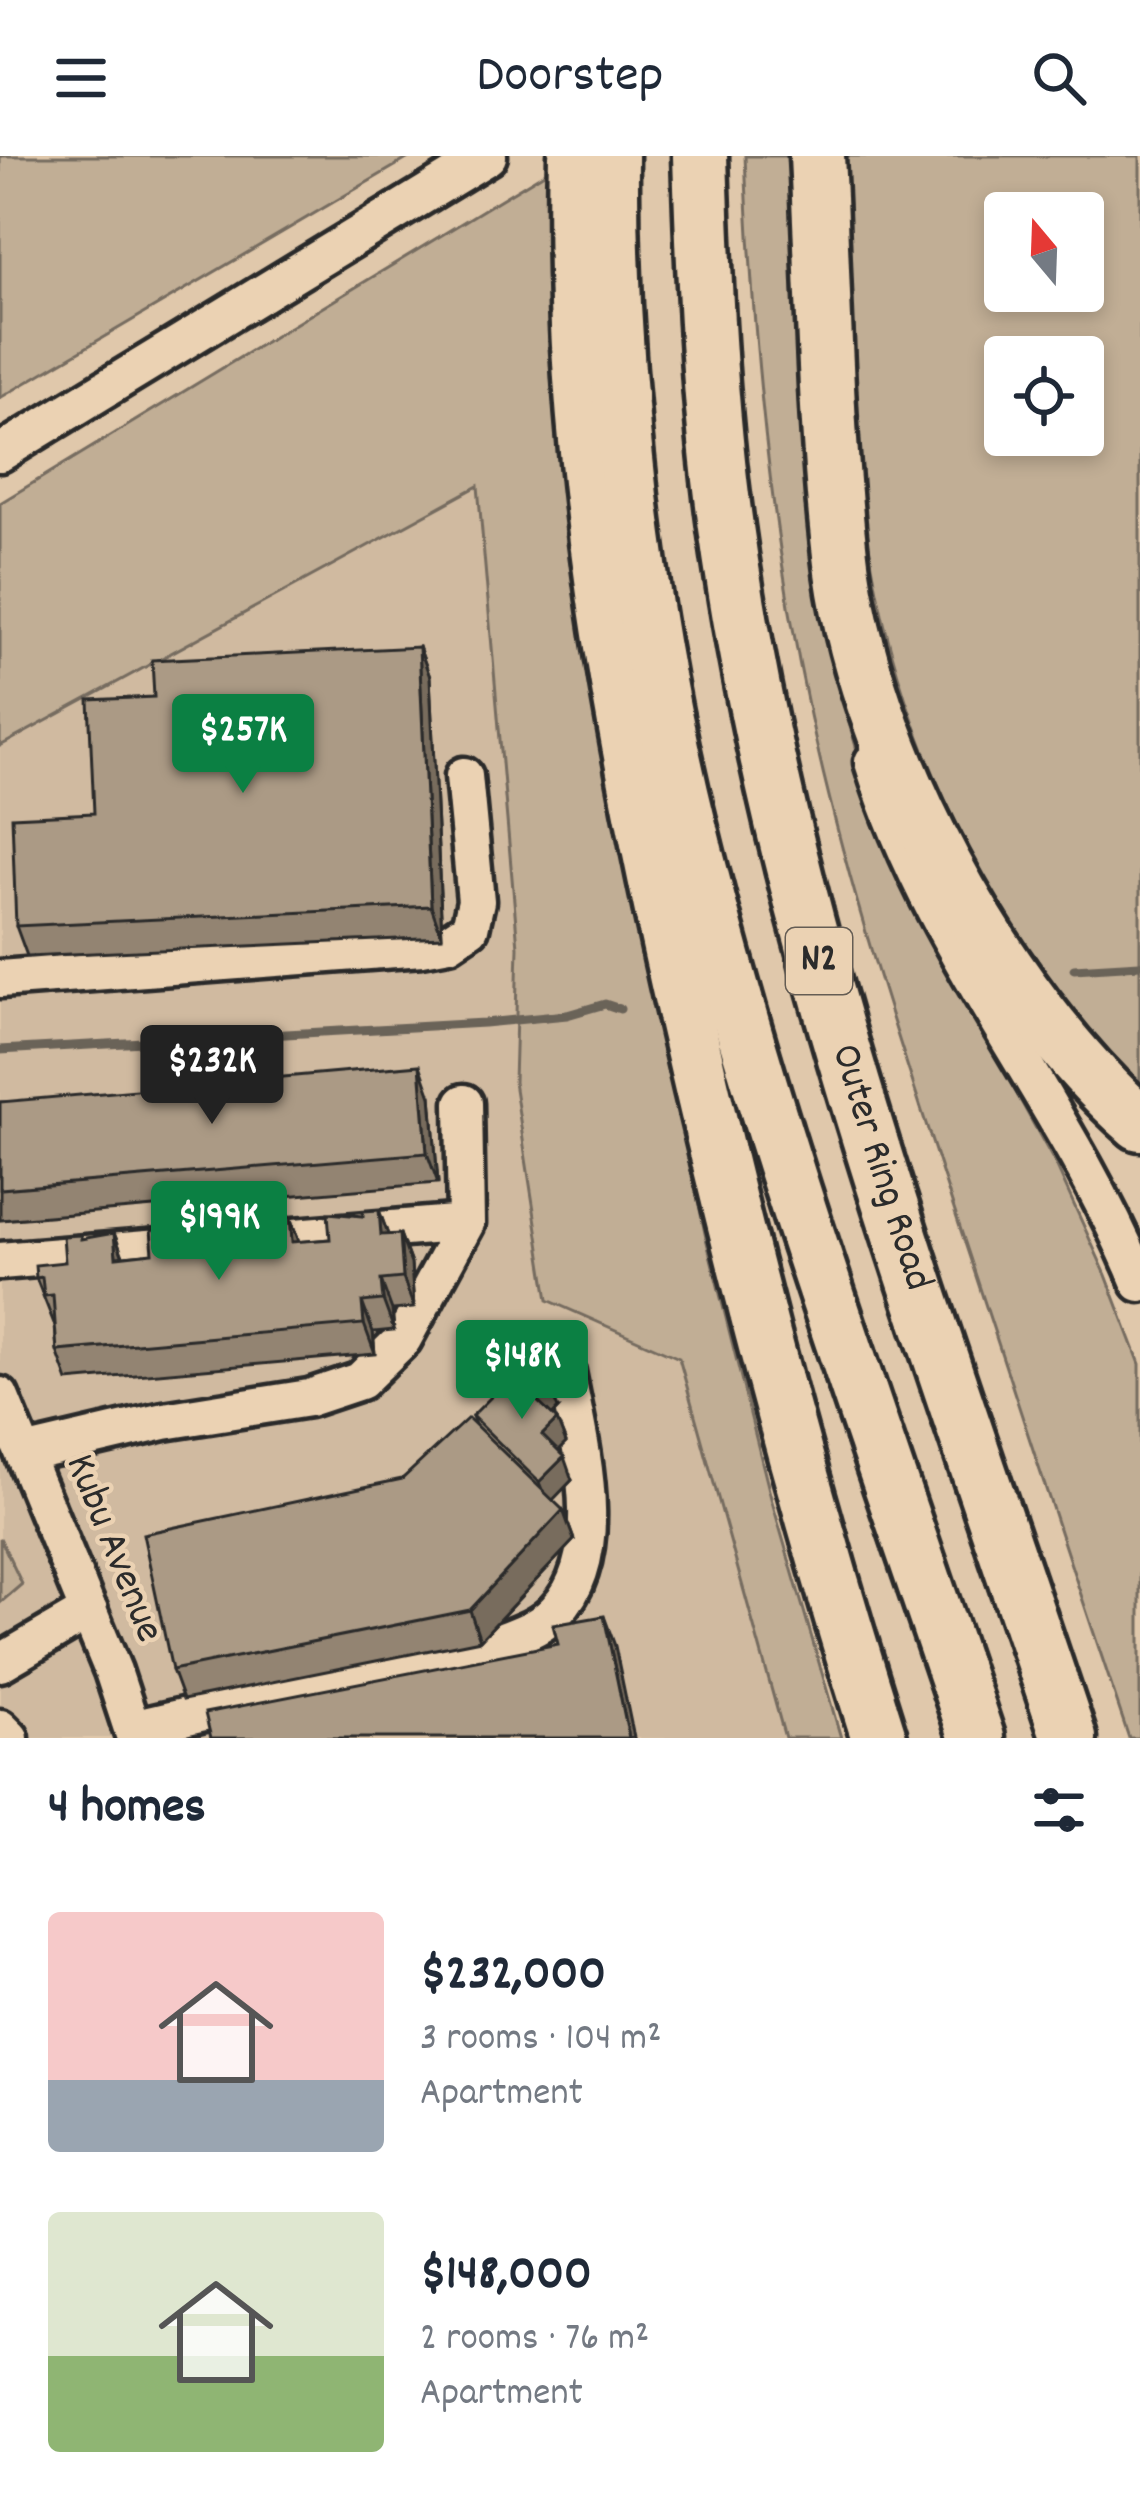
<!DOCTYPE html>
<html lang="en">
<head>
<meta charset="utf-8">
<style>
	body { margin:0; font-family:Dekko,sans-serif; background:#f6f6f7; color:#1f2937; height:100vh; display:flex; flex-direction:column; font-size:45px; white-space:nowrap }
	* { box-sizing:border-box; margin:0 }
	p { font-size:39px; color:#747a83 }
	.icon { flex:none; width:66px; height:66px; fill:none; stroke:currentColor; stroke-width:2; stroke-linecap:round; stroke-linejoin:round }
	.map { position:relative; height:1582px; overflow:hidden }
	.drawer { display:flex; flex-direction:column; background:#fff; flex:1 }
	.drawer>* { flex:none }
	.needle { width:78px; rotate:341deg }
	.tools { position:absolute; left:984px; top:36px; display:grid; gap:24px }
	.tools a { display:grid; place-items:center; width:120px; height:120px; border-radius:12px; background:#fff; box-shadow:0 6px 18px #0003; font-size:60px }
	.price { position:absolute; translate:-50% -102px; padding:0 27px; border-radius:12px; background:#0b8043; color:#fff; font-size:39px; line-height:78px; filter:drop-shadow(0 3px 6px #0008) }
	.price::after { content:''; position:absolute; left:50%; top:72px; width:36px; height:27px; margin-left:-18px; background:inherit; clip-path:polygon(0 0,100% 0,50% 100%) }
	.price.on { background:#222; color:#fff }
	ul { padding:0; list-style:none }
	li { display:flex; align-items:center; gap:36px; height:300px; padding:0 48px }
	li span { display:grid; place-items:center; flex:none; width:336px; height:240px; border-radius:12px; color:#555 }
	li>.icon { margin-inline-start:auto }
	span .icon { width:144px; height:144px; fill:#fffc; stroke-width:1 }
	li b { font-size:51px }
	h2 { display:flex; justify-content:space-between; align-items:center; height:144px; padding:0 48px; font-size:51px }
	header { display:flex; justify-content:space-between; align-items:center; height:156px; padding:0 48px; background:#fff; font-size:54px; font-weight:600 }
	.map>svg:first-child { display:block }
	.built { fill:#d0baa0 }
	.green { fill:#c1ae95; stroke:#766c60; stroke-width:3; fill-rule:evenodd }
	.lines { fill:none; stroke-linecap:round; stroke-linejoin:round }
	.stream { stroke:#6b6359; stroke-width:9 }
	.minor-casing { stroke:#2b2b2b; stroke-width:45 }
	.highway-casing { stroke:#2b2b2b; stroke-width:63 }
	.minor { stroke:#ebd2b3; stroke-width:36 }
	.highway { stroke:#ebd2b3; stroke-width:54 }
	.wall { fill:#938472; stroke:#2b2b2b; stroke-width:3 }
	.shaded-wall { fill:#786c5d; stroke:#2b2b2b; stroke-width:3 }
	.building { fill:#ab9a85; stroke:#2b2b2b; stroke-width:3 }
	.labels { text-anchor:middle; dominant-baseline:central; stroke-width:9; stroke-linejoin:round; paint-order:stroke }
	.shield { fill:#ebd2b3; stroke:#655d54; stroke-width:3 }
	.shield-label { font-size:39px; font-weight:bold; fill:#2b2b2b }
	.street-label { font-size:42px; fill:#2b2b2b; stroke:#ebd2b3 }
</style>
</head>
<body>
<header><svg class="icon" aria-label="menu" viewBox="0 0 24 24"><path d="M4 6h16M4 12h16M4 18h16"/></svg>Doorstep<svg class="icon" aria-label="search" viewBox="0 0 24 24"><circle cx="10" cy="10" r="6"/><path d="M15 15l6 6"/></svg></header>
<div class="map">
<svg width="1140" height="1582" viewBox="0 0 1140 1582">
	<rect width="100%" height="100%" fill="#e0c8ab"/>
	<filter id="ink" filterUnits="userSpaceOnUse"><feTurbulence type="fractalNoise" baseFrequency=".00833" numOctaves="2"/><feDisplacementMap in="SourceGraphic" scale="24" xChannelSelector="R" yChannelSelector="G"/><feConvolveMatrix kernelMatrix="1 2 1 2 8 2 1 2 1" color-interpolation-filters="sRGB"/></filter>
	<g filter="url(#ink)">
		<!-- built -->
		<path class="built" d="M478,329l40,462 -4,135 34,218 131,58 106,380h-785v-135l22,-19 -22,-46v-792z"/>
		<!-- green -->
		<path class="green" d="M0,0h412l-412,242z
			M745,0h50l15,358 12,95 18,83 40,137 40,90 135,244 51,112 34,89v374h-11c-61,-181 -121,-362 -180,-544 -52,-158 -104,-316 -139,-479 -40,-185 -57,-371 -65,-559z
			M841,0h299v927c-139,-139 -234,-325 -268,-518 -23,-134 -23,-274 -31,-409zM1005,57h78v78h-78zM1005,201h78v78h-78z
			M554,11l95,800 57,271 65,260 70,240h-56l-106,-380 -131,-58 -34,-218 4,-135 -40,-461 -478,260v-243z
			M0,1382l22,46 -22,19z"/>
		<g class="lines">
			<!-- stream -->
			<path class="stream" d="M1074,813l66,-4
				M0,894l484,-27 83,-8 38,-11 15,5"/>
			<defs>
				<path id="minor" d="M0,297l488,-297
					M873,606c58,189 193,340 267,521
					M0,823l422,-32 27,-5 21,-14 6,-27 -12,-125
					M0,1105l466,-38
					M0,1240l113,275 22,67
					M24,1298l140,-33 145,-23 51,-17 43,-42 63,-116 -2,-120
					M0,1507l89,-52
					M0,1572l10,10
					M132,1573l366,-86c21,-9 43,-15 58,-32 55,-57 23,-170 10,-239"/>
				<g id="highway">
					<path d="M576,0c-8,293 45,578 110,863 55,242 118,482 193,719"/>
					<path d="M611,0c-2,220 26,460 79,674 75,308 187,607 287,908"/>
					<path id="s1" d="M700,0c4,124 9,248 26,371 57,416 212,814 343,1211"/>
					<path d="M817,0c7,132 8,268 23,399 20,191 156,442 300,568"/>
				</g>
			</defs>
			<!-- minor casing -->
			<use href="#minor" class="minor-casing"/>
			<!-- highway casing -->
			<use href="#highway" class="highway-casing"/>
			<!-- minor -->
			<use href="#minor" class="minor"/>
			<!-- highway -->
			<use href="#highway" class="highway"/>
		</g>
		<!-- wall -->
		<path class="wall" d="M419,491l11,30 12,260 -415,19 -11,-30 78,-113 60,-116z
			M431,940l7,87 -438,37v-118z
			M379,1054l9,25 12,-1 11,30 3,44 -22,2 2,20 -21,2 2,22 -307,27 -11,-30 -2,-25 -19,-48 29,-16 17,-23 32,-6 9,23 119,-10 15,-22 33,-7 9,25 31,-3 33,-23z
			M558,1253l-6,6 5,5 9,23 -8,8 14,29 -20,20 11,10 11,30 -94,100 -297,60 -11,-30 230,-191 73,-54 -3,-9z"/>
		<!-- shaded-wall -->
		<path class="shaded-wall" d="M419,491l11,30 12,260 -11,-31z
			M420,909l11,31 7,87 -11,-30z
			M379,1054l11,30 -9,-5z
			M290,1061l11,30 -9,-5z
			M202,1069l11,30 -8,-5z
			M114,1077l11,30 -9,-6z
			M400,1078l11,30 3,44 -11,-30z
			M381,1124l11,30 2,20 -11,-30z
			M362,1146l11,30 2,22 -11,-30z
			M549,1230l9,23 -13,14 -9,-23z
			M557,1264l9,23 -16,16 -8,-24z
			M564,1301l8,23 -24,25 -9,-23z
			M563,1354l11,30 -94,100 -10,-30z
			M604,1460l11,30 19,92h-5z"/>
		<!-- building -->
		<path class="building" d="M419,491l12,259 -415,20 -4,-109 82,-4 -5,-113 65,-3 -2,-37z
			M420,909l7,88 -427,36v-87z
			M379,1054l2,25 19,-1 3,44 -22,2 2,20 -21,2 2,22 -307,27 -4,-56 -9,1 -2,-19 -6,1 -1,-13 30,-3 -2,-26 18,-1v4l33,-6 2,24 37,-4 -2,-23 37,1 -1,-5 15,-1 3,25 37,-4 -3,-25 16,-1 1,4 34,-7 2,25 38,-3 -2,-26 35,3v-5z
			M525,1207l24,23 -13,14 21,20 -15,15 22,22 -25,25 -67,-66z
			M468,1262l95,92 -93,100 -298,60 -29,-136 259,-55z
			M604,1460l25,122h-418l-6,-25 353,-69 -5,-19z"/>
	</g>
	<g class="labels">
		<!-- shield labels -->
		<rect class="shield" x="786" y="772" width="66" height="66" rx="9"/>
		<g class="shield-label">
			<text x="819" y="805">N2</text>
		</g>
		<!-- street labels -->
		<g class="street-label">
			<text stroke="none"><textPath href="#s1" startOffset="1032">Outer Ring Road</textPath></text>
			<text transform="translate(112 1393) rotate(68)">Kubu Avenue</text>
		</g>
	</g>
</svg>
<div class="tools">
<a><svg class="needle" viewBox="-14 -14 28 28"><path d="M0-13l5 13h-10z" fill="#e53935"/><path d="M0 13l5-13h-10z" fill="#747a83"/></svg></a>
<a><svg class="icon" aria-label="locate" viewBox="0 0 24 24"><circle cx="12" cy="12" r="6"/><path d="M12 2v4M12 18v4M2 12h4M18 12h4"/></svg></a>
</div>
<b class="price" style="left:243px;top:640px">$257K</b>
<b class="price on" style="left:212px;top:971px">$232K</b>
<b class="price" style="left:219px;top:1127px">$199K</b>
<b class="price" style="left:522px;top:1266px">$148K</b>
</div>
<section class="drawer">
<h2>4 homes<svg class="icon" aria-label="filters" viewBox="0 0 24 24"><path d="M4 7h16M4 17h16"/><circle cx="9" cy="7" r="2"/><circle cx="15" cy="17" r="2"/></svg></h2>
<ul>
<li><span style="background:linear-gradient(#f6c9c9 70%,#9aa5b1 0)"><svg class="icon" aria-label="home" viewBox="0 0 24 24"><path d="M3 11l9-7 9 7M6 9v11h12V9"/></svg></span><div><b>$232,000</b><p>3 rooms · 104 m²</p><p>Apartment</p></div></li>
<li><span style="background:linear-gradient(#dfe7d0 60%,#8fb573 0)"><svg class="icon" aria-label="home" viewBox="0 0 24 24"><path d="M3 11l9-7 9 7M6 9v11h12V9"/></svg></span><div><b>$148,000</b><p>2 rooms · 76 m²</p><p>Apartment</p></div></li>
</ul>
</section>
</body>
</html>
